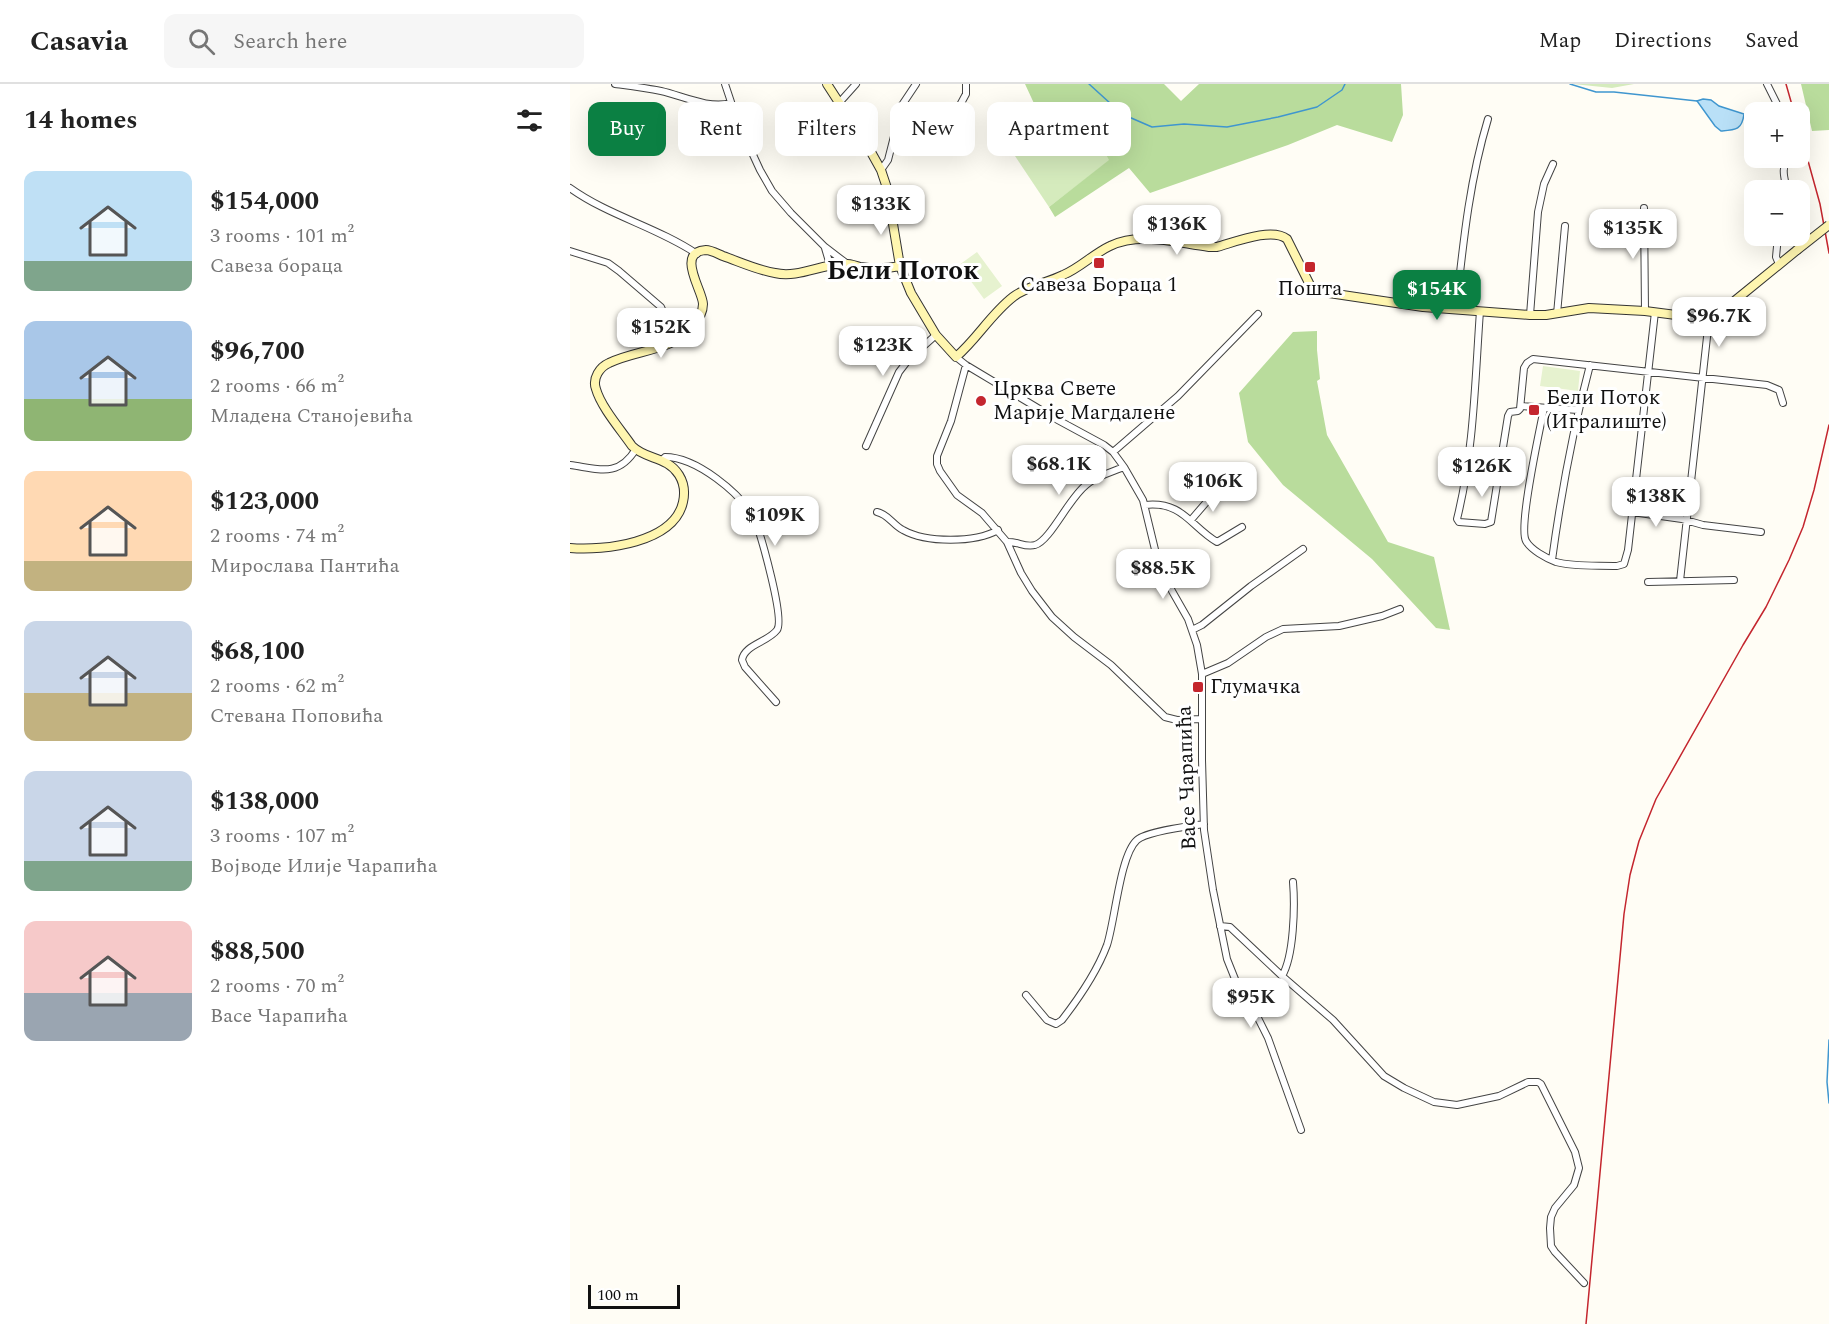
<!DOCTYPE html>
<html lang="en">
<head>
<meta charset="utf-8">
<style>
	body { margin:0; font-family:Spectral,serif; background:#f6f6f6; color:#222; height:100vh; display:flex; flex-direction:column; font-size:22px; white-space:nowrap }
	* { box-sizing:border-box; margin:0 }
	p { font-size:20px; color:#767676 }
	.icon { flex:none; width:33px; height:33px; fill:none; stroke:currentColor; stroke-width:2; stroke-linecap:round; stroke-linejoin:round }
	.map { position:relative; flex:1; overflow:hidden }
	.side { display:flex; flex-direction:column; background:#fff; width:570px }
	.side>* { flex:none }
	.top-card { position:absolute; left:18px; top:18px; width:570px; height:54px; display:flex; gap:12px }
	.buttons { position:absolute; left:1174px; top:18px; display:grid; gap:12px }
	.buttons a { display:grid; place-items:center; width:66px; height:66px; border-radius:12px; background:#fff; box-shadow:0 6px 24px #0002; font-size:30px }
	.scale { position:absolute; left:18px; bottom:15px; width:92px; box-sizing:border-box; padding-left:6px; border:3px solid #111; border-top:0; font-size:16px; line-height:21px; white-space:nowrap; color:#111; -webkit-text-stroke:4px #fff; paint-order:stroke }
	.price { position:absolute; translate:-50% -51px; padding:0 14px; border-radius:12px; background:#fff; color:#222; font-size:20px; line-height:39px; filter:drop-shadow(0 2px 3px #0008) }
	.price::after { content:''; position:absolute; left:50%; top:36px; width:18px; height:14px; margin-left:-9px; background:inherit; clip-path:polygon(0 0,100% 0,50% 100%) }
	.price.selected { background:#0b8043; color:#fff }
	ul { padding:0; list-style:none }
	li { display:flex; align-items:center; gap:18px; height:150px; padding:0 24px }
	li span { display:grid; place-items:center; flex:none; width:168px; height:120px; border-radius:12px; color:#555 }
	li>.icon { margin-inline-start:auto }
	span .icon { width:72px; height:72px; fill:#fffc; stroke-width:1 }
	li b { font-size:26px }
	h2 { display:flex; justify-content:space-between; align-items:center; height:72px; padding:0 24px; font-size:26px }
	.pill { padding:0 21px; border-radius:12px; background:#fff; box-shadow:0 6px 24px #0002; font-size:21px; line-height:54px }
	.pill.selected { background:#0b8043; color:#fff }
	header { display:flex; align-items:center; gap:36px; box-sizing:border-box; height:84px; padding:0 30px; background:#fff; border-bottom:2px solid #e0e0e0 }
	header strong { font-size:28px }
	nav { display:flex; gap:33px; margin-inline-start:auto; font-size:21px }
	.search { width:420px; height:54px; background:#f6f6f6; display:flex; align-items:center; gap:15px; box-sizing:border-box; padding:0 21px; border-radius:12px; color:#767676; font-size:22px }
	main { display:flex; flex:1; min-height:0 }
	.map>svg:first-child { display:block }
	.green { fill:#d5ebbd }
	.forest { fill:#b9dc9c }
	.pitch { fill:#e6f2cf }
	.water { fill:#b9e0f7; stroke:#3f96cf; stroke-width:1.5 }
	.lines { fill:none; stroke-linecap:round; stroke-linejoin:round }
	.stream { stroke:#3f96cf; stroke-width:1.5 }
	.street-casing { stroke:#444; stroke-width:8 }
	.secondary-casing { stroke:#333; stroke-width:10 }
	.street { stroke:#fff; stroke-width:6 }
	.secondary { stroke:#fff6b0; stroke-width:8 }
	.rail { stroke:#c4262e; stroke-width:1.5 }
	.secondary-bridge-casing { stroke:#333; stroke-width:10; stroke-linecap:butt }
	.secondary-bridge { stroke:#fff6b0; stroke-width:8 }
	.poi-dot { fill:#c4262e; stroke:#fff; stroke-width:2 }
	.labels { text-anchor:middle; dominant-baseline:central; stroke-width:6; stroke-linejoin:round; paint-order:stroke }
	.poi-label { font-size:21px; fill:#111; stroke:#fff; text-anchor:start }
	.street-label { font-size:21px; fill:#111; stroke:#fff }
	.district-label { font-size:27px; font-weight:bold; fill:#111; stroke:#fff }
</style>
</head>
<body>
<header>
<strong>Casavia</strong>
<div class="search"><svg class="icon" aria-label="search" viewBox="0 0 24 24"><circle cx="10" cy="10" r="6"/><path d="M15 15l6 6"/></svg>Search here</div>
<nav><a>Map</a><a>Directions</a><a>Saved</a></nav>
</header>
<main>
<section class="side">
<h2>14 homes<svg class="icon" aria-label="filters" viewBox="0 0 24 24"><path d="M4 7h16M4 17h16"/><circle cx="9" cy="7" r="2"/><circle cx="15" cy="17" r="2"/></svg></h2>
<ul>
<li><span style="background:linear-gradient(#bfe0f5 75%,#7fa58c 0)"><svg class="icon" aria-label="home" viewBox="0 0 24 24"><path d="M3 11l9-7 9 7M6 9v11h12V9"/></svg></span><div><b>$154,000</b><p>3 rooms · 101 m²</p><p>Савеза бораца</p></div></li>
<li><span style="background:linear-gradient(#a9c7e8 65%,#8fb573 0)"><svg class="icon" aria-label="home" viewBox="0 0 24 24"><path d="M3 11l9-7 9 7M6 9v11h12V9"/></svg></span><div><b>$96,700</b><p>2 rooms · 66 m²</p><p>Младена Станојевића</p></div></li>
<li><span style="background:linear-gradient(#ffd9b3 75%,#c2b280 0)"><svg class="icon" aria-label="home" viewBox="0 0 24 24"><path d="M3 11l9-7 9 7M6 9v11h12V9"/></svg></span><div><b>$123,000</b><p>2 rooms · 74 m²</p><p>Мирослава Пантића</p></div></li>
<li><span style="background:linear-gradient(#c9d6e8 60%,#c2b280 0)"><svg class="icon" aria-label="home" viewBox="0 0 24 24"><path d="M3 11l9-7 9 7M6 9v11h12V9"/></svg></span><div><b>$68,100</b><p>2 rooms · 62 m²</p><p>Стевана Поповића</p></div></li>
<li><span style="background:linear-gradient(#c9d6e8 75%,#7fa58c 0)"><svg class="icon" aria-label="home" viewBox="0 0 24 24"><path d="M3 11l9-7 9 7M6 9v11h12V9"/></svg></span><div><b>$138,000</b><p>3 rooms · 107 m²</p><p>Војводе Илије Чарапића</p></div></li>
<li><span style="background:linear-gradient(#f6c9c9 60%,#9aa5b1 0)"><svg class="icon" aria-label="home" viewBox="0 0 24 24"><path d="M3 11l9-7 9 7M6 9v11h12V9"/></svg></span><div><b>$88,500</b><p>2 rooms · 70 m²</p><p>Васе Чарапића</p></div></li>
</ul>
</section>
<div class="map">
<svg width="1259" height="1240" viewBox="0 0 1259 1240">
	<rect width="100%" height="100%" fill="#fffdf5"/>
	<!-- green -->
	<path class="green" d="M1003,0h61l-22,4z
		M510,21l30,55 -61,47 -34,-51 23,-44z"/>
	<!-- forest -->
	<path class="forest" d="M455,0h139l17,17 18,-17h202l2,31 -11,27 -55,-17 -49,20 -138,48 -21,-25 -74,49 -6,-10 60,-47 -29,-55 -42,7z
		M1231,0h28v46l-17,1z
		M747,247v19l3,29 -3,2 10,54 61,107 46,15 16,73 -14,-2 -64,-69 -89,-74 -35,-43 -9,-49 54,-61z"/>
	<!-- pitch -->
	<path class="pitch" d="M407,168l25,34 -18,13 -25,-34z
		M973,282l37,5 -2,20 -38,-5z"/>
	<!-- water -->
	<path class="water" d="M1133,15l8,1 8,6 25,8c-2,16 -8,16 -23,17l-6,-5 -18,-25z"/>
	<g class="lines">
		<!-- stream -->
		<path class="stream" d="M519,0l33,30 30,13 32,-3 43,3 51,-10 39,-10 25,-17 3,-6
			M1000,0l26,8h18l83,9
			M1259,956l-2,42 2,21"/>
		<defs>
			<path id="street" d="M45,0c15,2 31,4 46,7 22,5 47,18 70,12
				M155,0l12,36 23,50 12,21 19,22 34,34 21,16
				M1197,0l14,28
				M269,19l17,-19
				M373,63l10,-29 13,-24v-10
				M311,86l7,-10 14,-55 14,-21
				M0,104c39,28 87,39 127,66
				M1217,106c-2,-11 -8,-24 4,-32
				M1074,124l1,103
				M1208,152l-2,21 3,7
				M255,164l5,17
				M0,167l38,12 11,8 42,36 10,23 11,8
				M886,225c7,-64 13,-127 32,-190
				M910,227c-5,69 -6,140 -23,208l2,3 26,2 6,-2 17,-106 2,-4 8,-1 2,-2 4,-41 3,-5 6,-4 234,26 12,5 4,13
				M987,230l8,-88
				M960,231l8,-103 6,-28 9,-20
				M386,273l10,8 90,54 48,26 9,7 11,15 19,33 15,62 14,29 16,28 9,26 5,29v86l2,70 9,60 14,69 10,25 17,26 14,28 33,92
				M396,281l-15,56 -14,35v8l3,7 17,24 25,18 25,29 14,31 11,18 20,26 22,20 37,28 54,52 12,3 25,-1
				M951,322l57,4
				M974,324c-4,21 -26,119 -18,133 5,9 20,17 30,21 17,5 43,3 61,4l7,-2 4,-14 27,-238
				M296,362l33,-74 10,-13 27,-24
				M543,368l65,-56 80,-82
				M92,376l3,-3c31,0 76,36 90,63 6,16 30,99 22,110 -9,12 -33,15 -35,30l3,7 31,35
				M0,381c29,4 48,13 66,-16
				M575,421c38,-4 45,21 72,37l25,-15
				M307,428c11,2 16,13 26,18 23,13 72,13 95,0
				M1062,428l50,7 21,6 58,7
				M621,436l25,-29
				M437,458c10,-1 18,6 28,3 15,-4 34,-47 51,-60 10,-9 26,-13 38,-18
				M982,476c9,-66 21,-131 38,-195
				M1110,497l29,-262
				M1078,498l86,-2
				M622,546l10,-5 49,-39 52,-37
				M632,590l26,-11 38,-26 17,-8 56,-3 43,-10 18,-7
				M650,842l10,1 52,49 51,44 51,56 20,12 30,14 23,3 42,-9 29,-14h10l3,2 34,68 4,16 -5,17 -19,23 -4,9 -1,11 1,18 4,6 29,31
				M712,892c12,-20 13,-70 11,-94
				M456,911l21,25 9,4 6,-4c17,-22 35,-48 45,-75 8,-24 13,-90 30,-105 10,-9 53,-14 67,-16"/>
			<path id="secondary" d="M257,0l44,68 10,18 6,18 13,78 11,27 25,42 20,22c21,-18 35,-43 57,-60 14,-11 34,-14 50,-22 17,-7 30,-21 47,-29 30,-15 67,-3 99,1h8c18,-5 55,-20 70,-8l24,48 8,4 10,2 94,14 107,8h16l43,-7 56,3 62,8 9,-3 81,-66
				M0,464c34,3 104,-5 113,-46 2,-9 1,-19 -4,-27 -12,-19 -33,-15 -47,-29 -11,-16 -31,-39 -36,-57 -4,-11 4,-22 13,-26 26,-13 63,-12 83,-35 6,-7 11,-15 11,-24 0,-13 -28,-52 3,-54 5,0 12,4 17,6 17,6 34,14 52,17 23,5 44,-8 67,-9 6,-1 11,1 18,3 14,2 26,2 40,-1"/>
		</defs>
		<!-- street casing -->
		<use href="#street" class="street-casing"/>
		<!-- secondary casing -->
		<use href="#secondary" class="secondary-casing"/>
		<!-- street -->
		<use href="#street" class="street"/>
		<!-- secondary -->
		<use href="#secondary" class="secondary"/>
		<!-- rail -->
		<path class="rail" d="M1216,0l8,28
			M1230,48l20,72 9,49
			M1016,1240l38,-410 6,-39 9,-34 17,-42 87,-154 23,-38 23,-47 14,-33 11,-37 15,-65"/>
		<defs>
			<path id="secondary-bridge" d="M1227,166l32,-25"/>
		</defs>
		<!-- secondary-bridge casing -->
		<use href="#secondary-bridge" class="secondary-bridge-casing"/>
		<!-- secondary-bridge -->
		<use href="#secondary-bridge" class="secondary-bridge"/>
	</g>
	<!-- markers -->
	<g class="poi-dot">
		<rect x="523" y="173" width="12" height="12" rx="3"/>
		<rect x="734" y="177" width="12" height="12" rx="3"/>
		<circle cx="411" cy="317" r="6"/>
		<rect x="958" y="320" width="12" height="12" rx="3"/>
		<rect x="622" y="597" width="12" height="12" rx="3"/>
	</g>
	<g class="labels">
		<!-- poi labels -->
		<g class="poi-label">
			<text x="529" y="201" text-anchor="middle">Савеза Бораца 1</text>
			<text x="740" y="205" text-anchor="middle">Пошта</text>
			<text x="423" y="305">Црква Свете<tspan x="423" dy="24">Марије Магдалене</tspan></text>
			<text x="976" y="314">Бели Поток<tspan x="976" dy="24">(Игралиште)</tspan></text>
			<text x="640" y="603">Глумачка</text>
		</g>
		<!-- street labels -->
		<g class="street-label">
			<text transform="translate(617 694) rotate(-92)">Васе Чарапића</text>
		</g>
		<!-- district labels -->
		<g class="district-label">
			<text x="333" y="187">Бели Поток</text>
		</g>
	</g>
</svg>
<div class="buttons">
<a>+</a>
<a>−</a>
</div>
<div class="scale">100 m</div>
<b class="price" style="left:311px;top:152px">$133K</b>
<b class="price" style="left:607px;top:172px">$136K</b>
<b class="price" style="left:1063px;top:176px">$135K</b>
<b class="price selected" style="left:867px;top:237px">$154K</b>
<b class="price" style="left:1149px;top:264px">$96.7K</b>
<b class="price" style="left:91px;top:275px">$152K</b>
<b class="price" style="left:313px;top:293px">$123K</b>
<b class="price" style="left:489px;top:412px">$68.1K</b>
<b class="price" style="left:912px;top:414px">$126K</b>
<b class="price" style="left:643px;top:429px">$106K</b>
<b class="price" style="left:1086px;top:444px">$138K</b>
<b class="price" style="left:205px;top:463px">$109K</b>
<b class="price" style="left:593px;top:516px">$88.5K</b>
<b class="price" style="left:681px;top:945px">$95K</b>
<div class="top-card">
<a class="pill selected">Buy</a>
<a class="pill">Rent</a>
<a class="pill">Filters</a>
<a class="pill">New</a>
<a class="pill">Apartment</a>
</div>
</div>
</main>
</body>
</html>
